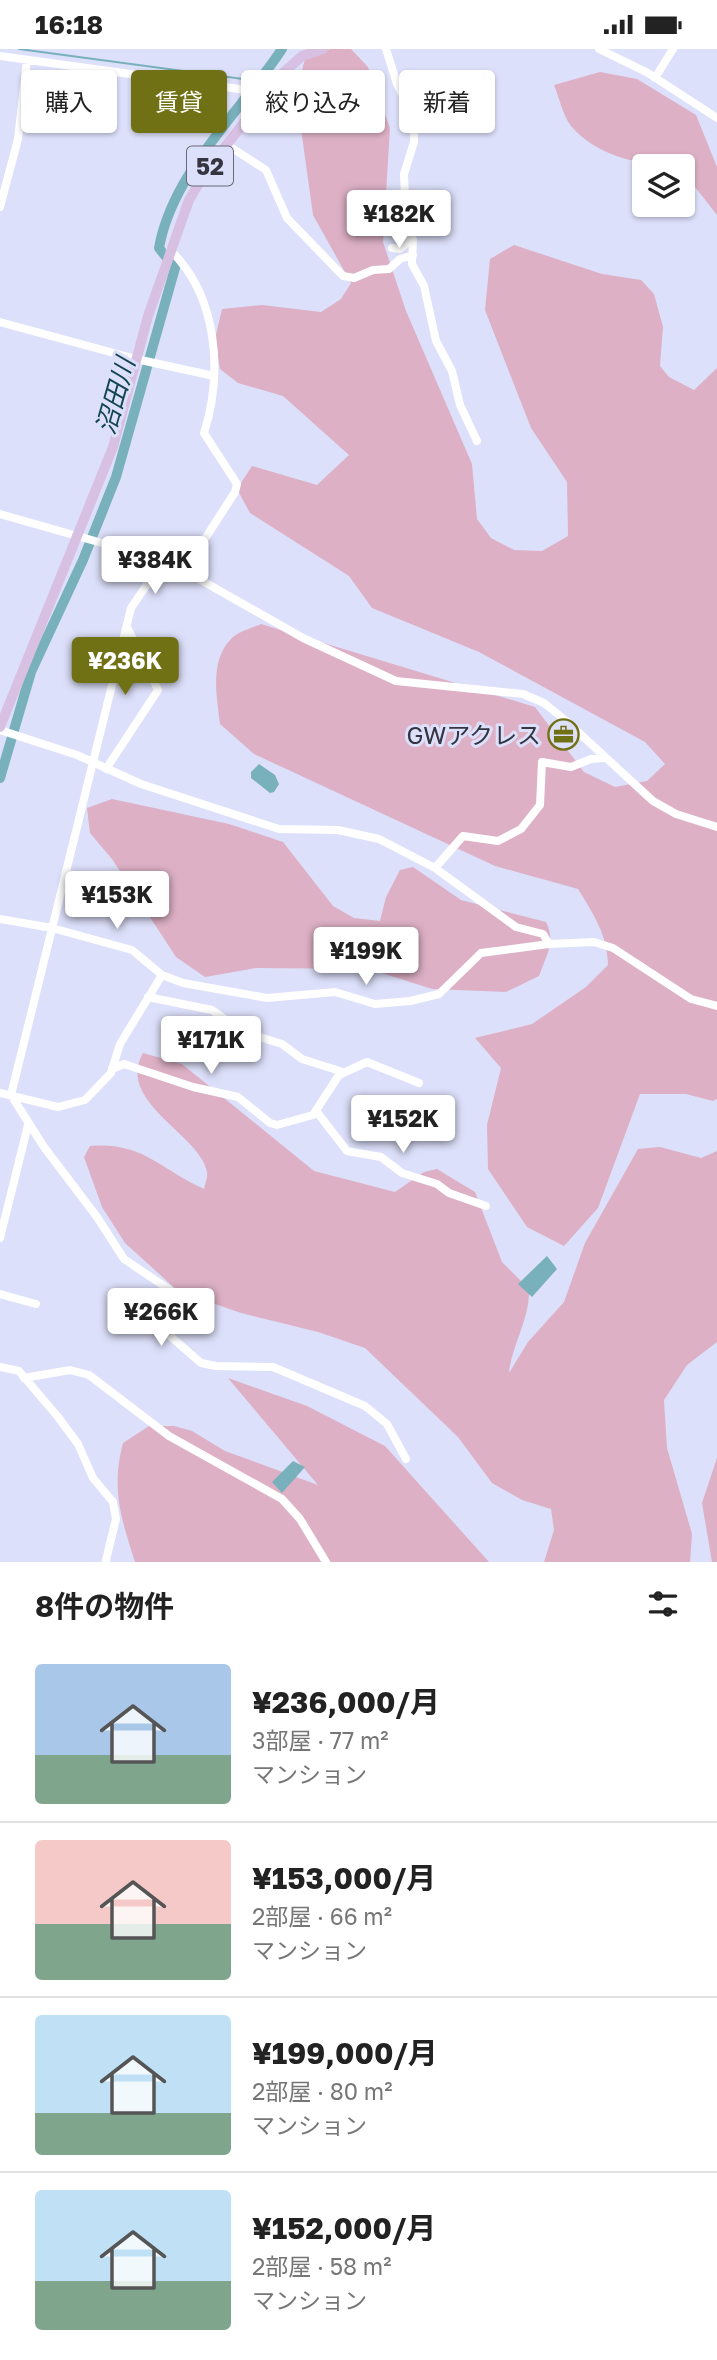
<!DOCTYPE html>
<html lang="ja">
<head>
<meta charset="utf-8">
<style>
	body { margin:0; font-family:"Golos Text","Noto Sans JP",sans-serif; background:#f6f6f6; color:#222; height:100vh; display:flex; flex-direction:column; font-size:26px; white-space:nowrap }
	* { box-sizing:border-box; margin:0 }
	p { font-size:23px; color:#767676 }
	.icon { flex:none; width:38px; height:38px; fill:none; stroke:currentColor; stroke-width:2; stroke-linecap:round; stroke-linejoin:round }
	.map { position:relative; height:1513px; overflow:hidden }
	.details { display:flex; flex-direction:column; background:#fff; flex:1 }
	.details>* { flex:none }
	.hud { position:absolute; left:21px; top:21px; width:676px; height:63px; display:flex; gap:14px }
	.controls { position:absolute; left:632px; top:105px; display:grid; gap:14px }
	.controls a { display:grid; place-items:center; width:63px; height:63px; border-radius:7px; background:#fff; box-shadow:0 2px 5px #0004; font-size:35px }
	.price { position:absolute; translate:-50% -60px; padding:0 16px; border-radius:7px; background:#fff; color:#222; font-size:23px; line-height:46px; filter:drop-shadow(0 2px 4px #0008) }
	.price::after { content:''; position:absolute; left:50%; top:42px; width:21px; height:16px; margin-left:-10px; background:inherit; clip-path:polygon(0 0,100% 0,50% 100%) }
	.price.current { background:#707014; color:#fff }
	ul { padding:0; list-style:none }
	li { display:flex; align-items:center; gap:21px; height:175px; padding:0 35px }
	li+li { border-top:2px solid #e0e0e0 }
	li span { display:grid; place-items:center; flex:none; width:196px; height:140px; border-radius:7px; color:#555 }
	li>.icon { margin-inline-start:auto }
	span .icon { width:84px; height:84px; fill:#fffc; stroke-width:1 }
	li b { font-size:30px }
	h2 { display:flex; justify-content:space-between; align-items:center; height:84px; padding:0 35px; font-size:30px }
	.tag { padding:0 24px; border-radius:7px; background:#fff; box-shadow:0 2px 5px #0004; font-size:24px; line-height:63px }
	.tag.current { background:#707014; color:#fff }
	.status { display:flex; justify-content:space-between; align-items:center; height:49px; padding:0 35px; background:#fff; direction:ltr }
	.status svg { height:19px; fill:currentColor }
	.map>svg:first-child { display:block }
	.green { fill:#ddb0c5 }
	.water { fill:#78b0bc }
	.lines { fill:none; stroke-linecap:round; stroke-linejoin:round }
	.stream { stroke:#78b0bc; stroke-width:2 }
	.river { stroke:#78b0bc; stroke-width:10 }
	.minor { stroke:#fff; stroke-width:8 }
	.major { stroke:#d7c0e2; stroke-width:10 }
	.labels { text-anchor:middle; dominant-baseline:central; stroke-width:6; stroke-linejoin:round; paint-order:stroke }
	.shield { fill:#dde0fa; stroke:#676878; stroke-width:2 }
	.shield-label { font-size:23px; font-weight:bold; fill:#343540 }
	.poi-label { font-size:24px; fill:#343540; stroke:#dde0fa; text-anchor:end }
	.water-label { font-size:26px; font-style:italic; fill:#144650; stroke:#dde0fa }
</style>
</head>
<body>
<div class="status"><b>16:18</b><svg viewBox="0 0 49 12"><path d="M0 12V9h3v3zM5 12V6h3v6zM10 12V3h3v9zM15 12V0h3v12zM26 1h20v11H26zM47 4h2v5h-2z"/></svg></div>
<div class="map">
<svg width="717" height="1513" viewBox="0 0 717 1513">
	<rect width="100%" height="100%" fill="#dde0fa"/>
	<!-- green -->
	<path class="green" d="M330,0h21l17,18 22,61 -7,114 23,69 66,153 5,55 14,19 23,12 28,1 26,-15 -1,-54 -36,-54 -46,-118 5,-51 24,-14 88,29 39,6 13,14 9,33 -3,39 9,11 25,13 23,-22v731l-4,2 -27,-7h-46l-42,114 -34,38 -37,-19 -39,-58 -1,-44 14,-57 -26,-30 57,-14 54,-37 22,-22c-1,-31 -14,-50 -30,-76l-83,-23 -241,-112 -34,-30c-3,-26 -11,-63 11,-85 6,-7 21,-11 30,-15l274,83 49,65 31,15 32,-6 18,-17 -20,-22 -166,-90 -107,-44 -23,-32 -99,-63 -13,-24 15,-23 65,19 32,-30 -66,-59 -45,-13 -18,-14 -5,-30 7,-30 40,-4 59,7 20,-13 10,-16 -38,-68 -17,-122 9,-34z
		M600,23l37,7 59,36 21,52v48l-25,-32 -9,-6 -1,-11c-39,0 -85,-9 -111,-40 -8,-10 -12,-29 -17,-41z
		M112,750l117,25 54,18 50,64 21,12 26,3 6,-24 14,-27 13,-3 48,33 85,22c10,19 0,35 -7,54l-33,16 -74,-3 -63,-20 -113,-1 -51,9 -29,-20 -64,-98 -22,-26 -3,-25z
		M143,1004l39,11 132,107 81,21 29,-20 13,-3 38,23 27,70 27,27c1,30 -17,55 -20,84l19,-31 36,-40 21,-59 53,-94 22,-2 41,11 16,-7v191l-30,23 -23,35 3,48 25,86 -2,28h-146l10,-32 -3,-21 -29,-9 -30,-17 -34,-46 -93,-89 -47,-16 -77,-19 -63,-22 -53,-48 -23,-36 -18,-50 6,-11c54,-4 69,23 114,43 1,-5 4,-12 3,-17 -6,-37 -92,-70 -64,-119z
		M228,1329l79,28 78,40 104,116h-354c-14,-44 -24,-73 -12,-119l26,-17h25l18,5 33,20 93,34z
		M717,1409v104h-5l-10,-59z"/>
	<!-- water -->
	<path class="water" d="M259,715l16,11 4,9 -5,8 -4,1 -19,-15v-6z
		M547,1207l10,13 -25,28 -14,-13z
		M293,1412l12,6 -23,26 -10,-11z"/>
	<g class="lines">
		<!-- stream -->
		<path class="stream" d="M19,0l238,32"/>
		<!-- river -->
		<path class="river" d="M0,729l31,-106 52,-112 33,-83 59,-209 -16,-20c13,-75 82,-137 123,-199"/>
		<!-- minor -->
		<path class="minor" d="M386,0l11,35 17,32v26l-10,32 2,49 7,17 -1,24 12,22 12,55 16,30 8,34 17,36
			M599,0l49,24 69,45
			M0,7l268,37
			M655,29l18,-29
			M257,57l26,22
			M227,96l39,25 21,48 56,58 11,2 19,-8 16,-1 11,-10 13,-4
			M0,158l18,-68 9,-79
			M392,199l8,1 6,-5v-16
			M170,201c48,46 53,123 34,183l33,51 -2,8 -50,78 -35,10 -19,28 -120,487 33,52 53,70 27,42 46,31 -9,38 40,35 15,3 57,1 92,39 22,18 19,35
			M0,273l136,37 78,17
			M0,465l169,48 134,76 93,43 127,13 21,9 21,17 88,81 23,13 41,13
			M0,681l77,25 64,29 138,45 59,1 41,9 56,29 81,59 27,7 6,10
			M106,720l52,-79 -31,-63
			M435,819l28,-32 35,5 23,-12 19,-24 2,-43 29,5 20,-8 13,-1
			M0,870l52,9 80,22 30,25 21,8 84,15 68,-6 40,12 35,-3 29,-7 42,-41 68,-9 45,-2 19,6 78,51 26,7
			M148,948l64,13 31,22 39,12 20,15 41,13
			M112,1020l12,-5 69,23 45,10 32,26 7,2 36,-10 26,-40 28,-13 52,21
			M0,1044l58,14 27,-7 26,-27 9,-29 42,-69
			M317,1063l30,39 34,6 21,16 35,11 12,9 37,13
			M0,1189l28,-113
			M0,1245l36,10
			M0,1318l19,4 39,46 20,27 15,34 20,24 3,17 -10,41
			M24,1329l46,-8 19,5 80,61 113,63 18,20 26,43"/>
		<!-- major -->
		<path class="major" d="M0,678l113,-280 35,-131 41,-116 17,-29 77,-98 19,-17 21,-7"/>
	</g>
	<!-- icons -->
	<defs>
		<symbol id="office-ring" viewBox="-11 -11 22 22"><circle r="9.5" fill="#dde0fa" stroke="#707014" stroke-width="1.5"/><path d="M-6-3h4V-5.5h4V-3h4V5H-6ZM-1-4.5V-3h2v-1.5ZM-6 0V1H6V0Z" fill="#707014"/></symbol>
	</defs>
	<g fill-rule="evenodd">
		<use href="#office-ring" x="546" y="668" width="35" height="35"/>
	</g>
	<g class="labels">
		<!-- shield labels -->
		<rect class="shield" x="187" y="97.5" width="46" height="39" rx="5"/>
		<g class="shield-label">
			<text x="210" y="117">52</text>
		</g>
		<!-- poi labels -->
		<g class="poi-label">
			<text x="541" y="685">GWアクレス</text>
		</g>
		<!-- water labels -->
		<g class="water-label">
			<text transform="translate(115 347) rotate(-74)">沼田川</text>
		</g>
	</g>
</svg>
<div class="controls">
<a><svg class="icon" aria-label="layers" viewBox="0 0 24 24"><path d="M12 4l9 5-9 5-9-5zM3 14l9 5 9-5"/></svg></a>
</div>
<b class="price" style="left:399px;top:201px">¥182K</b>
<b class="price" style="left:155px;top:547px">¥384K</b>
<b class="price current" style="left:125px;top:648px">¥236K</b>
<b class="price" style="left:117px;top:882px">¥153K</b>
<b class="price" style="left:366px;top:938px">¥199K</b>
<b class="price" style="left:211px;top:1027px">¥171K</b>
<b class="price" style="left:403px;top:1106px">¥152K</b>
<b class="price" style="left:161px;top:1299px">¥266K</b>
<div class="hud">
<a class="tag">購入</a>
<a class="tag current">賃貸</a>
<a class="tag">絞り込み</a>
<a class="tag">新着</a>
</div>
</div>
<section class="details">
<h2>8件の物件<svg class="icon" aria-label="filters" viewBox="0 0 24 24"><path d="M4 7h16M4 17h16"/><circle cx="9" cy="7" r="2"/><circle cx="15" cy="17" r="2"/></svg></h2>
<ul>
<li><span style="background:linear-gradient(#a9c7e8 65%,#7fa58c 0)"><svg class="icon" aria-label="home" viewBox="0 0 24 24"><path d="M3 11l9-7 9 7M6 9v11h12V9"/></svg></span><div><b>¥236,000/月</b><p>3部屋 · 77 m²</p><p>マンション</p></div></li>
<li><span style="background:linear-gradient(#f6c9c9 60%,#7fa58c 0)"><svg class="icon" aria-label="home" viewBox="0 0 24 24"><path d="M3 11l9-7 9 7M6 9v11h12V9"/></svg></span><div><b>¥153,000/月</b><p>2部屋 · 66 m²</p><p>マンション</p></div></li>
<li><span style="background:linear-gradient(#bfe0f5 70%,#7fa58c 0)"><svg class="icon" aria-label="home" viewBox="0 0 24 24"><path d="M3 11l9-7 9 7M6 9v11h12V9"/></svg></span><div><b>¥199,000/月</b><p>2部屋 · 80 m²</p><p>マンション</p></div></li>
<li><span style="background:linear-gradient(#bfe0f5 65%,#7fa58c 0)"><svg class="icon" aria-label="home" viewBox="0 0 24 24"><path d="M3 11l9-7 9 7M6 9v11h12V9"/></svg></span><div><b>¥152,000/月</b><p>2部屋 · 58 m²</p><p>マンション</p></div></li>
</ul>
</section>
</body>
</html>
